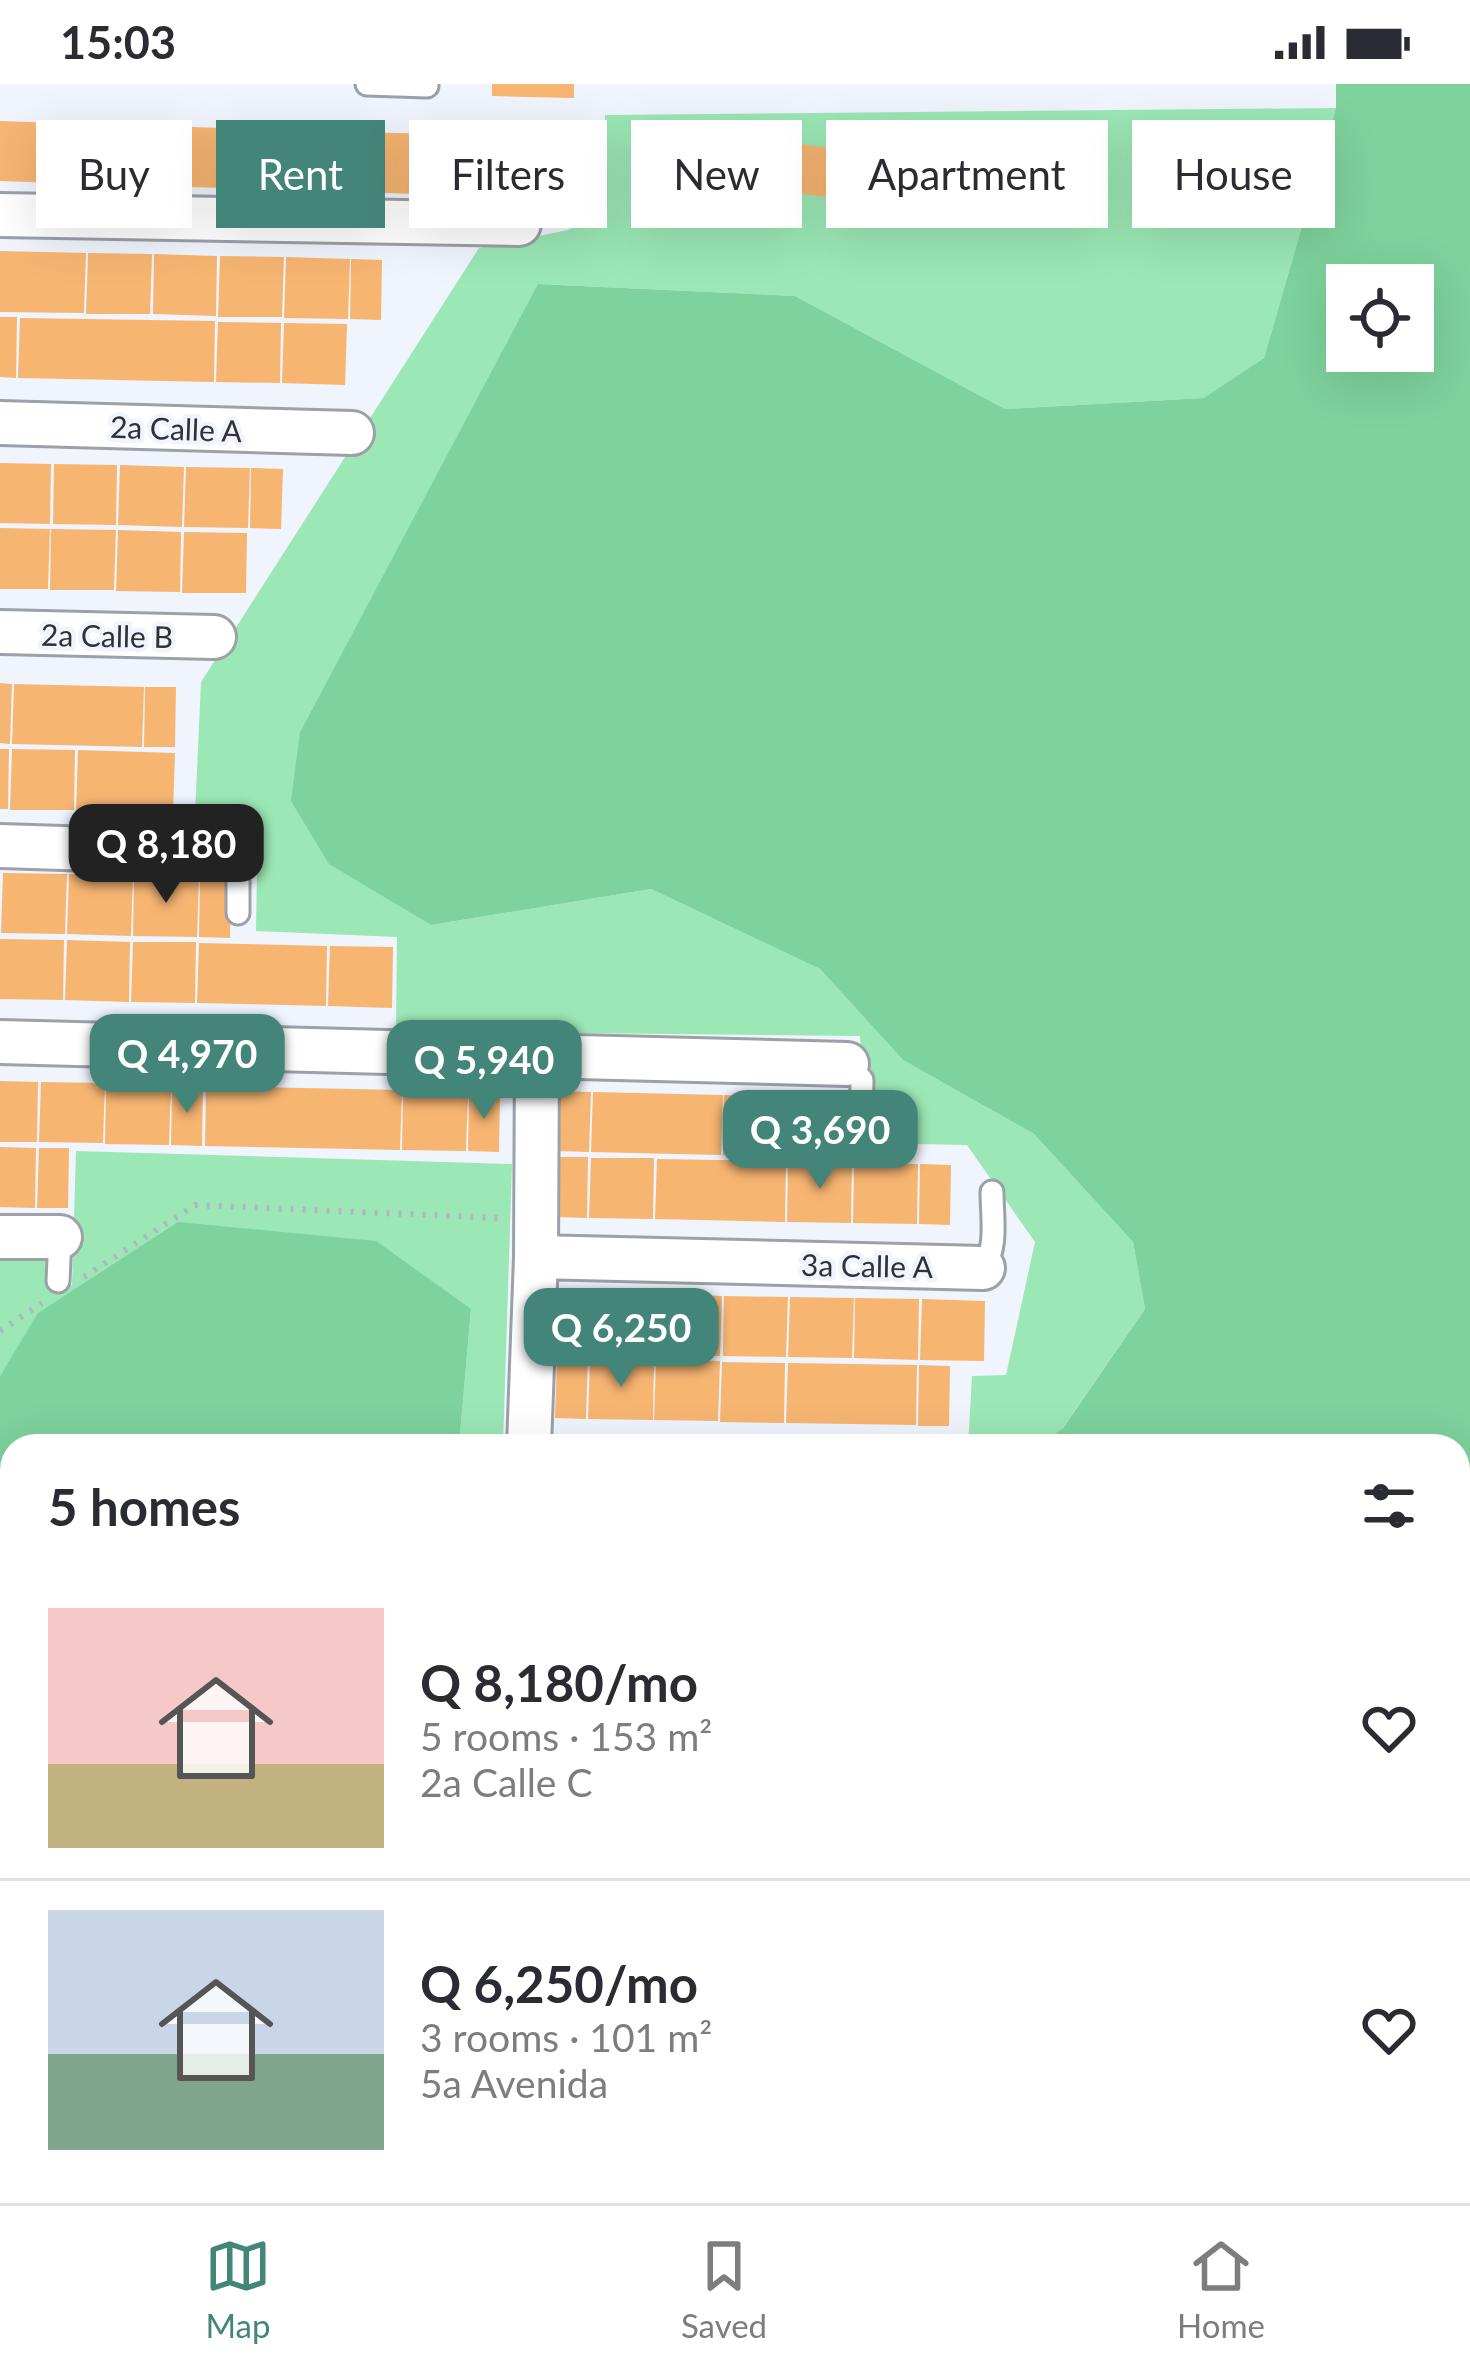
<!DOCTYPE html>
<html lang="en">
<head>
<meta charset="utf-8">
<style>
	body { margin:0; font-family:Lato,sans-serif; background:#f2f2f3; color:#2b2b33; height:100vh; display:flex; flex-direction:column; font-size:45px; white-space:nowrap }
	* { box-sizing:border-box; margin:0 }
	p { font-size:39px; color:#7c7c81 }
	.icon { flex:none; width:66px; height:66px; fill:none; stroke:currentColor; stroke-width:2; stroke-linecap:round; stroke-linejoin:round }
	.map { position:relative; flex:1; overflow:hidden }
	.panel { position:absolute; left:0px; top:1350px; width:1470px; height:771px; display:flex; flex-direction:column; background:#fff; border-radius:36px 36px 0 0; box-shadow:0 12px 48px #0002 }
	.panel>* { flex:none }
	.guide { position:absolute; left:36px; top:36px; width:1398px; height:108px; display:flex; gap:24px }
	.controls { position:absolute; left:1326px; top:180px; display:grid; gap:24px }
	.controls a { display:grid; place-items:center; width:108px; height:108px; border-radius:0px; background:#fff; box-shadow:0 12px 48px #0002; font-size:60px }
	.price { position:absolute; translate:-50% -102px; padding:0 27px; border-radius:24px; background:#438679; color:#fff; font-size:39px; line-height:78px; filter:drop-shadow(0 3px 6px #0008) }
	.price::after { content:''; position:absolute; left:50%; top:72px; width:36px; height:27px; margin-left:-18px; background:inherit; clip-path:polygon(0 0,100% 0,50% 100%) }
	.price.on { background:#222; color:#fff }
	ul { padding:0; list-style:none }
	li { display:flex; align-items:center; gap:36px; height:300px; padding:0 48px }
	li+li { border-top:3px solid #e1e1e2 }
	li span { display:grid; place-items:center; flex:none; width:336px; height:240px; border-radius:0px; color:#555 }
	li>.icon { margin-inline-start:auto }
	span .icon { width:144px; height:144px; fill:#fffc; stroke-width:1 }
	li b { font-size:51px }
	h2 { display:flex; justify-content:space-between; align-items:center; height:144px; padding:0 48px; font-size:51px }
	.tag { padding:0 42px; border-radius:0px; background:#fff; box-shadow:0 12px 48px #0002; font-size:42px; line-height:108px }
	.tag.on { background:#438679; color:#fff }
	.status { display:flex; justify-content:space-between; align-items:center; height:84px; padding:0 60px; background:#fff; direction:ltr }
	.status svg { height:33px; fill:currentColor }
	.tab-bar { display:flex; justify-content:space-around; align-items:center; height:168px; border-top:3px solid #e1e1e2; background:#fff; font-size:33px; color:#7c7c81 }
	.tab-bar a { display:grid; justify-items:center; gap:6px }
	.tab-bar .on { color:#438679 }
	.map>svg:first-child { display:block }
	.green { fill:#9be7b5 }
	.forest { fill:#7ed29c; fill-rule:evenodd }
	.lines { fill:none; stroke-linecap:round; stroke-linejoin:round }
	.stream { stroke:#9fbff9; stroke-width:10 }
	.building { fill:#f7b572 }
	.lane-casing { stroke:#9ca0a7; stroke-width:27 }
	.street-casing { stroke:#9ca0a7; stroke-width:48 }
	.path { stroke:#b2b6bc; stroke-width:6; stroke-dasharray:3 9; stroke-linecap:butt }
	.lane { stroke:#fff; stroke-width:21 }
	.street { stroke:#fff; stroke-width:42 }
	.labels { text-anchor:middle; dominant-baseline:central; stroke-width:9; stroke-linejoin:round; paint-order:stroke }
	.street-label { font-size:30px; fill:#2f3134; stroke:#f0f4fc }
</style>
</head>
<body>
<div class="status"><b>15:03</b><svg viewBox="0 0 49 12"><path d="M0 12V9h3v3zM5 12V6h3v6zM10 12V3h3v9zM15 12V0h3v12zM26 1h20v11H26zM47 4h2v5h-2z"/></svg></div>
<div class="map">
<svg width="1470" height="2119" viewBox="0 0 1470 2119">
	<rect width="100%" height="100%" fill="#f0f4fc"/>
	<!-- green -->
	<path class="green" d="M1336,24l-72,250 -59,40 -200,11 -210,-113 -256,-12 -239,448 29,131 102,62 220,-36 169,80 83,91 131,74 99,108 12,67 -83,120 -24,17h-70l4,-70 34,-1 29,-133 -68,-97 -101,-2 -6,-107 -464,-5 1,-94 -141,-6 2,-112 -63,-4 6,-133 278,-434 89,-18 36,-20 1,-95z
		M76,1067l436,13 -9,282h-44l12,-137 -432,4 -39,63v-132h45l1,42 26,-1z
		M289,2109h288l8,10h-290z"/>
	<!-- forest -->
	<path class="forest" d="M1336,0h134v2119h-885l-8,-10h881v-747h-420l25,-18 82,-119 -12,-67 -99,-108 -131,-74 -83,-91 -169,-80 -220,36 -102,-61 -38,-63 9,-69 238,-448 257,12 210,113 199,-11 60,-40 72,-250zM1347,201h66v66h-66z
		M178,1138l198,19 95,68 -12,137h-447v747h277l6,10h-295v-827l38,-63z"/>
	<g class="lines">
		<!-- stream -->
		<path class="stream" d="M1458,1989h12
			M1311,2119l4,-10"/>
	</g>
	<!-- building -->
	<path class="building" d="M492,0h82v14l-82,-2z
		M0,37l89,3 -3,60 -86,-3z
		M91,40l63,2 -1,60 -64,-2z
		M157,42l195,6 -2,60 -195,-6z
		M354,48l130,3 -2,61 -129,-4z
		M486,52l64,1 -2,61 -64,-2z
		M792,59l121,15 -6,49 -121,-15z
		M0,167l86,2 -2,60 -84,-1z
		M88,169l64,1 -2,60h-64z
		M154,170l63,2 -1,60 -63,-2z
		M220,172l64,1 -2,60h-64z
		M286,173l64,2 -2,60 -64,-1z
		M351,175l31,1 -1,60 -31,-1z
		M0,233h17l-1,61 -16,-1z
		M20,234l195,3 -1,61 -196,-4z
		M218,238l63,1 -1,60 -64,-1z
		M284,239l63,1 -2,61 -63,-2z
		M0,379l51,1 -1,60 -50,-1z
		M54,380l63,1 -1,60 -63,-1z
		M120,381l64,2 -2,60 -64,-2z
		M186,383l64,1 -2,60 -64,-1z
		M251,384l32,1 -2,60 -31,-1z
		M0,444l50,1 -2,60h-48z
		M51,445l65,1 -2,60h-64z
		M118,446l63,2 -1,60 -64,-1z
		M184,448l63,1 -1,60h-64z
		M0,599l12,1 -2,60 -10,-1z
		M14,600l130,3 -2,60 -130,-3z
		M145,603h31l-1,60h-31z
		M0,665h9l-1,60h-8z
		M12,665l63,1 -1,60h-64z
		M78,666l97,3 -2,60 -97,-2z
		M3,789l64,1 -2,60 -64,-1z
		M69,790l64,2 -2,60 -64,-2z
		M134,792l65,1 -2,60 -64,-1z
		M200,793l31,1 -1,60 -31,-1z
		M0,855l64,1 -1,60 -63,-1z
		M67,856l63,2 -1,60 -64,-2z
		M133,858h63l-1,61 -64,-1z
		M199,859l128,3 -1,60 -129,-3z
		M330,862l63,1 -1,61 -64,-2z
		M0,997l38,1 -1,60h-37z
		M41,998l64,1 -2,60 -64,-1z
		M106,999l65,2 -2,60 -64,-1z
		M172,1001l31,1 -1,60 -31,-1z
		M206,1002l196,4 -2,60 -195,-4z
		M403,1006l65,1 -2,60 -64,-1z
		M469,1007l31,1 -1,60 -31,-1z
		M560,1007l31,1 -2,60 -31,-1z
		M593,1008l130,3 -2,60 -130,-3z
		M724,1011l64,1 -1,60 -64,-1z
		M791,1012l31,1 -2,60 -31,-1z
		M0,1063l36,1 -1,60 -35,-1z
		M39,1064h30l-1,60h-31z
		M557,1073h31l-1,61 -31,-1z
		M591,1074h63l-1,61 -64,-1z
		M657,1075l129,2 -1,61 -130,-3z
		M788,1078l64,1 -1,60 -64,-1z
		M854,1079l64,1 -1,60 -64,-1z
		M920,1080l31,1 -1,60 -31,-1z
		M559,1208l31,1 -2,60 -31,-1z
		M592,1209l64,1 -2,60 -63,-1z
		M658,1210l64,2 -2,60 -63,-2z
		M724,1212l64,1 -2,60 -63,-1z
		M790,1213l64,1 -2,60 -64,-1z
		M855,1214l64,1 -1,61 -64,-2z
		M922,1215l63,2 -1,60 -64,-1z
		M557,1274h31l-2,61 -31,-1z
		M590,1275l64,1 -1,60 -65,-1z
		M656,1276l64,1 -2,60 -64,-1z
		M722,1278l63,1 -1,60 -64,-1z
		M788,1279l129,2 -1,60 -130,-2z
		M919,1281l31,1 -1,60h-31z"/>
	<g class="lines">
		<defs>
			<path id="lane" d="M367,0l60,2
				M217,769l14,3 7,9v48
				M847,980l15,16 -1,62
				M983,1184c15,-20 9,-51 9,-76
				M58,1197l2,-44"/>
			<path id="street" d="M0,131l519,9
				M0,339l352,10
				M0,548l214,5
				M0,762l217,7
				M0,958l847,22
				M0,1153h60
				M536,1173l447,11
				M529,1362l7,-189 1,-204"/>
		</defs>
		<!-- lane casing -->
		<use href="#lane" class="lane-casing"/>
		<!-- street casing -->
		<use href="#street" class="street-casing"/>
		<!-- path -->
		<path class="path" d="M84,1193l111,-72 304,13
			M0,1247l42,-28"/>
		<!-- lane -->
		<use href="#lane" class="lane"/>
		<!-- street -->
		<use href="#street" class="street"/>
	</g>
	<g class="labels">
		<!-- street labels -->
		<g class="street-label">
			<text transform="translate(176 344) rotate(2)">2a Calle A</text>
			<text transform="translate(107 551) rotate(1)">2a Calle B</text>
			<text transform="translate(867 1181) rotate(1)">3a Calle A</text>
		</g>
	</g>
</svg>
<div class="controls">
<a><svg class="icon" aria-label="locate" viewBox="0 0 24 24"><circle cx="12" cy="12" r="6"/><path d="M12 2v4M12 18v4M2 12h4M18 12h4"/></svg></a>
</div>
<b class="price on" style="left:166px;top:822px">Q 8,180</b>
<b class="price" style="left:187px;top:1032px">Q 4,970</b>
<b class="price" style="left:484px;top:1038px">Q 5,940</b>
<b class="price" style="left:820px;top:1108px">Q 3,690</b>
<b class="price" style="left:621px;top:1306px">Q 6,250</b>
<div class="guide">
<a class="tag">Buy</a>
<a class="tag on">Rent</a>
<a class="tag">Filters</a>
<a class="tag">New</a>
<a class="tag">Apartment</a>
<a class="tag">House</a>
</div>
<section class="panel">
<h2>5 homes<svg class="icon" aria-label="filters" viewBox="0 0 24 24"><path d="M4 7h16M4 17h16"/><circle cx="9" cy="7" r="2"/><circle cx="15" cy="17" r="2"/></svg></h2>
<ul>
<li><span style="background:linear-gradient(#f6c9c9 65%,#c2b280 0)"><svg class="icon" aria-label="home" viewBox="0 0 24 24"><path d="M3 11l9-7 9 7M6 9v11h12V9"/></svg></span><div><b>Q 8,180/mo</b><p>5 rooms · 153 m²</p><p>2a Calle C</p></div><svg class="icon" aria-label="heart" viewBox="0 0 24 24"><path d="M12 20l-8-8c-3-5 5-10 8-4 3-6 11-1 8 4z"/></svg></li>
<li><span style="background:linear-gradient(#c9d6e8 60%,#7fa58c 0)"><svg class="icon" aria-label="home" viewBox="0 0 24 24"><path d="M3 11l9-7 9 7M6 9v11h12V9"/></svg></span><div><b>Q 6,250/mo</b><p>3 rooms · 101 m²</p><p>5a Avenida</p></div><svg class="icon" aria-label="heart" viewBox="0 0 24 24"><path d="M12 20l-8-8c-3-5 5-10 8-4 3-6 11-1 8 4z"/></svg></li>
</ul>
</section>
</div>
<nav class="tab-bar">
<a class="on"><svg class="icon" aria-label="map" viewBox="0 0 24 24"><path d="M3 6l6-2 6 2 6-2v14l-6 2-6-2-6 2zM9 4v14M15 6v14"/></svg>Map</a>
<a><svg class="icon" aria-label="saved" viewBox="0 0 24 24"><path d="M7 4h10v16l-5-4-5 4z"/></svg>Saved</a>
<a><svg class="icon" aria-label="home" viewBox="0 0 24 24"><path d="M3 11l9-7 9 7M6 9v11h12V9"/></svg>Home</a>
</nav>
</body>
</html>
